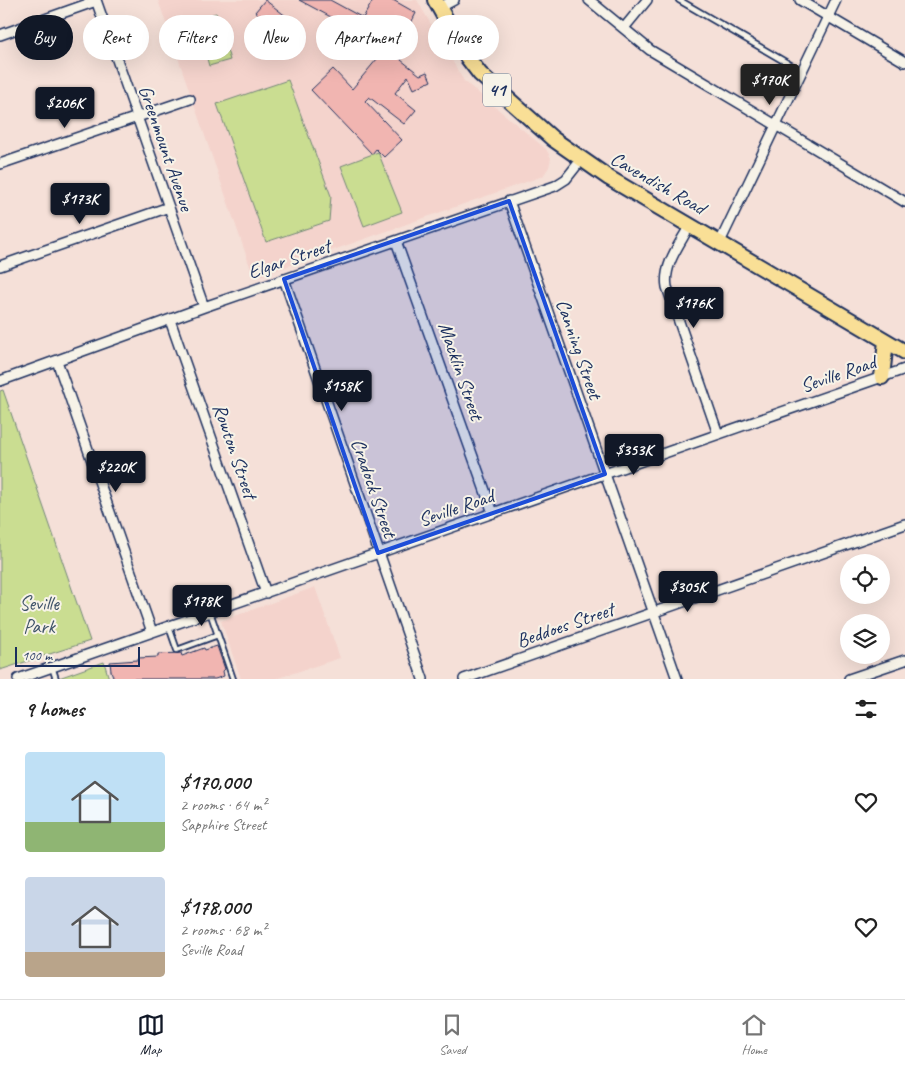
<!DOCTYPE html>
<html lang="en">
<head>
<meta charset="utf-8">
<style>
	body { margin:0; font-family:Caveat,sans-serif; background:#f2f2f2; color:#222; height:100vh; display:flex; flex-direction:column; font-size:19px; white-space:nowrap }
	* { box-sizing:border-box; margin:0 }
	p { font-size:16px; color:#767676 }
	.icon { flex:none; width:28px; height:28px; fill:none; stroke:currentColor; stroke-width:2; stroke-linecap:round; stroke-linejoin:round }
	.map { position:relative; height:679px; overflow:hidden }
	.drawer { display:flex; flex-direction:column; background:#fff; flex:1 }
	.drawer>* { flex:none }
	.top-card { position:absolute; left:15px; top:15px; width:500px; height:45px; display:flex; gap:10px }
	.buttons { position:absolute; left:840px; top:554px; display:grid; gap:10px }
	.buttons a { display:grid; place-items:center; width:50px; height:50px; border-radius:50%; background:#fff; box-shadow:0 5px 20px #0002; font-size:25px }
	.scale { position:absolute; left:15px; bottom:12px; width:125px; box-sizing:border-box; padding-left:5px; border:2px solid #1b2f5e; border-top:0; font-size:14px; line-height:18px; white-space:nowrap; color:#1b2f5e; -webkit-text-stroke:4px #f7f3e8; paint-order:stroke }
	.price { position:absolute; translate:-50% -42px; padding:0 11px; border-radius:5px; background:#111827; color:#fff; font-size:16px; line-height:32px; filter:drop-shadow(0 1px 2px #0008) }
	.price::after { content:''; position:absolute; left:50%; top:30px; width:15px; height:11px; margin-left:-8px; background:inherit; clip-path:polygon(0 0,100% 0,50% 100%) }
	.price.current { background:#222; color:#fff }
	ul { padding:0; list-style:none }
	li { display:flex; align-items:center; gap:15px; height:125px; padding:0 25px }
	li span { display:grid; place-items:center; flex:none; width:140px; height:100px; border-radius:5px; color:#555 }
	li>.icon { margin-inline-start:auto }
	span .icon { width:60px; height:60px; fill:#fffc; stroke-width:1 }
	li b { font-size:21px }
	h2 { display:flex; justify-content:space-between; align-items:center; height:60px; padding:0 25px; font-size:21px }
	.tag { padding:0 18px; border-radius:22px; background:#fff; box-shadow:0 5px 20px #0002; font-size:18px; line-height:45px }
	.tag.current { background:#111827; color:#fff }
	.dock { display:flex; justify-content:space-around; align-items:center; height:70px; border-top:1px solid #e0e0e0; background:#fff; font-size:14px; color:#767676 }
	.dock a { display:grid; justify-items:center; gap:2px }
	.dock .current { color:#111827 }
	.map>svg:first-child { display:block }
	.built { fill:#f4d3cc }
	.green { fill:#cadd91; stroke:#728678 }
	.building { fill:#f1b5b1; stroke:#1b2f5e }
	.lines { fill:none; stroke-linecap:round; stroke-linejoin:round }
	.lane-casing { stroke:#1b2f5e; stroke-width:8 }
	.street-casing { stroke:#1b2f5e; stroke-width:12 }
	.primary-casing { stroke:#1b2f5e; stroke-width:18 }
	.lane { stroke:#f7f3e8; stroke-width:4.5 }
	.street { stroke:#f7f3e8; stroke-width:9 }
	.primary { stroke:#f9df96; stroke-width:14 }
	.marked { fill:#1d4ed8; fill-opacity:0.2; stroke:#1d4ed8; stroke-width:4; stroke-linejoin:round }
	.labels { text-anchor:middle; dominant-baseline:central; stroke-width:4; stroke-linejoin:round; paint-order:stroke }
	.shield { fill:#f7f3e8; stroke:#5d6a87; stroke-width:1 }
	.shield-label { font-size:19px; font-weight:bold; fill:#1b2f5e }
	.street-label { font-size:20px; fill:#1b2f5e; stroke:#f7f3e8 }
	.park-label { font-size:20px; fill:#3e5268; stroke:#f7f3e8 }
</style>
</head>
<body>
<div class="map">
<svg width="905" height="679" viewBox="0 0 905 679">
	<rect width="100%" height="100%" fill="#f5e0d8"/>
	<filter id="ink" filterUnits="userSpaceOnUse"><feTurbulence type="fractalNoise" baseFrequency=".02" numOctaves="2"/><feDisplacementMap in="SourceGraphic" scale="10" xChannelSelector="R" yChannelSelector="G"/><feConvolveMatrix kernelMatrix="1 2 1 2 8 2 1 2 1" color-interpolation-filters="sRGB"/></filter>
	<g filter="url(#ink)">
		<!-- built -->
		<path class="built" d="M158,0h259l47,81 82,68 5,9 -2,9 -6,9 -289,102z
			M315,587l25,71 -65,21h-34l-20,-58z"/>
		<!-- green -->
		<path class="green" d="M216,13l14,47 -21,6 -13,-47z
			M288,80l43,116 -2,25 -63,21 -49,-138z
			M378,152l24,60 -38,14 -23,-60z
			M3,390l87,251 -90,29v-279z
			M104,662l5,17h-53z"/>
		<!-- building -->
		<path class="building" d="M265,0l35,27 -11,13 -34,-28z
			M299,0h31l33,18 10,-18h20l23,13 -6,12 -4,-2 -7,13 11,6 -9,18 19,15 7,-3 4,9 -17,8 -6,-13 -13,17 21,17 -12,14 -35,-27 -4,4 37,39 -18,17 -8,-8 -4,5 -61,-64 22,-21 19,20 35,-42z
			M217,646l8,23 -2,2 1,5 -9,3h-101l-3,-8 -1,-9 28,-2v-2l20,-1v-3l23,-1 1,3 22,-8 1,2z"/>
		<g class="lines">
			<defs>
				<path id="lane" d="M679,0l122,71
					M210,612l23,67
					M169,627l8,23 41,-15
					M52,667l4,12"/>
				<path id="street" d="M96,0l108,307
					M589,0l61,50 255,152
					M800,0l105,62
					M439,8l15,-8
					M624,28l23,-28
					M0,35l96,-34
					M0,164l190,-65
					M509,201l168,478
					M690,225c-10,19 -27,40 -23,62l51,147
					M396,241l97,272
					M720,242l116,-242
					M0,266l169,-59
					M284,279l139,400
					M170,320l96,273
					M57,361l95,271
					M0,381l204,-74 351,-121 11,-7 15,-19
					M18,679l887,-310
					M464,679l441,-155
					M849,679l56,-19"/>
				<path id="primary" d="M435,0l32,57 13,17 73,65 56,39 296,174
					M882,377l4,-36"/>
			</defs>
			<!-- lane casing -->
			<use href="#lane" class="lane-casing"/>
			<!-- street casing -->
			<use href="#street" class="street-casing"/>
			<!-- primary casing -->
			<use href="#primary" class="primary-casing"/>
			<!-- lane -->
			<use href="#lane" class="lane"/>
			<!-- street -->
			<use href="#street" class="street"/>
			<!-- primary -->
			<use href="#primary" class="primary"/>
		</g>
	</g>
	<!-- marked area -->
	<path class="marked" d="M509,201l96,273 -227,79 -94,-274z"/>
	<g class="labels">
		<!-- shield labels -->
		<rect class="shield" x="483" y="73.5" width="28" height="33" rx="4"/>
		<g class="shield-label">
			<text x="497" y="90">41</text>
		</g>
		<!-- street labels -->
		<g class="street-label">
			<text transform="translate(166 148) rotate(71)">Greenmount Avenue</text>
			<text transform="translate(658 183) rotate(30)">Cavendish Road</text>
			<text transform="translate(289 259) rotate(-19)">Elgar Street</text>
			<text transform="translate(579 349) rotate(71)">Canning Street</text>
			<text transform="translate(461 371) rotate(71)">Macklin Street</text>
			<text transform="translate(838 374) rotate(-19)">Seville Road</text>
			<text transform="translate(235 451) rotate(71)">Rowton Street</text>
			<text transform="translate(374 488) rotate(71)">Cradock Street</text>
			<text transform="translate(456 508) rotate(-19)">Seville Road</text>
			<text transform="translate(565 625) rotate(-19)">Beddoes Street</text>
		</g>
		<!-- park labels -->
		<g class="park-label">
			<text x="39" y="603">Seville<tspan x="39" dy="23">Park</tspan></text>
		</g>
	</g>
</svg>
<div class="buttons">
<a><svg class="icon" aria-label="locate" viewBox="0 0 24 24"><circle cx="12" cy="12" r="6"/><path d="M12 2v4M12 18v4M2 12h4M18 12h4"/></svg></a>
<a><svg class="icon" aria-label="layers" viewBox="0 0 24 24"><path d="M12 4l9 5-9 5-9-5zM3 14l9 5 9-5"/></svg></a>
</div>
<div class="scale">100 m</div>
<b class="price current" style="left:770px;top:106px">$170K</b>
<b class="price" style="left:65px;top:129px">$206K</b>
<b class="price" style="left:80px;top:225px">$173K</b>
<b class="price" style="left:694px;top:329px">$176K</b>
<b class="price" style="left:342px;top:412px">$158K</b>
<b class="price" style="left:634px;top:476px">$353K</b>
<b class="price" style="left:116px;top:493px">$220K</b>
<b class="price" style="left:688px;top:613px">$305K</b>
<b class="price" style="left:202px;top:627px">$178K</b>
<div class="top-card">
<a class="tag current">Buy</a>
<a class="tag">Rent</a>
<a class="tag">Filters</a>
<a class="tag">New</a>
<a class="tag">Apartment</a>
<a class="tag">House</a>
</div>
</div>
<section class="drawer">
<h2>9 homes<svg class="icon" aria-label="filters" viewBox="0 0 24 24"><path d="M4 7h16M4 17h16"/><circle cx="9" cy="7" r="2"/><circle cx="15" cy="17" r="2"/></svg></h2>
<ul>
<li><span style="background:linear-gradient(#bfe0f5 70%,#8fb573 0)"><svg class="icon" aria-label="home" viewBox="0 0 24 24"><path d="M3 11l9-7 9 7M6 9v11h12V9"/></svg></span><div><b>$170,000</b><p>2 rooms · 64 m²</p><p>Sapphire Street</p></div><svg class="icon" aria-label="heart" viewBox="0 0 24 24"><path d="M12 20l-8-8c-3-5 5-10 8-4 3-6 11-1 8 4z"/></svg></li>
<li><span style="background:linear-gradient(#c9d6e8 75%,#b9a48a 0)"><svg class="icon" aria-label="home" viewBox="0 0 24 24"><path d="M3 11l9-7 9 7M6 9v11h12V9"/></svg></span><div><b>$178,000</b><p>2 rooms · 68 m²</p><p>Seville Road</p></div><svg class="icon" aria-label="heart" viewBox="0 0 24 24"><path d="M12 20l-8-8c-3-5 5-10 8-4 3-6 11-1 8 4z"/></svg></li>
</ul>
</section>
<nav class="dock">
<a class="current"><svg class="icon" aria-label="map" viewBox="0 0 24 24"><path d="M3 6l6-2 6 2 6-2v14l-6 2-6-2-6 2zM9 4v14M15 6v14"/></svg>Map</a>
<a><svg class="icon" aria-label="saved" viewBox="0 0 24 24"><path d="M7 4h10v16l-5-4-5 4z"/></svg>Saved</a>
<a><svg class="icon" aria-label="home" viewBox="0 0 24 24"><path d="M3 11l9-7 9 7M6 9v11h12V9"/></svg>Home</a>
</nav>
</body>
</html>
